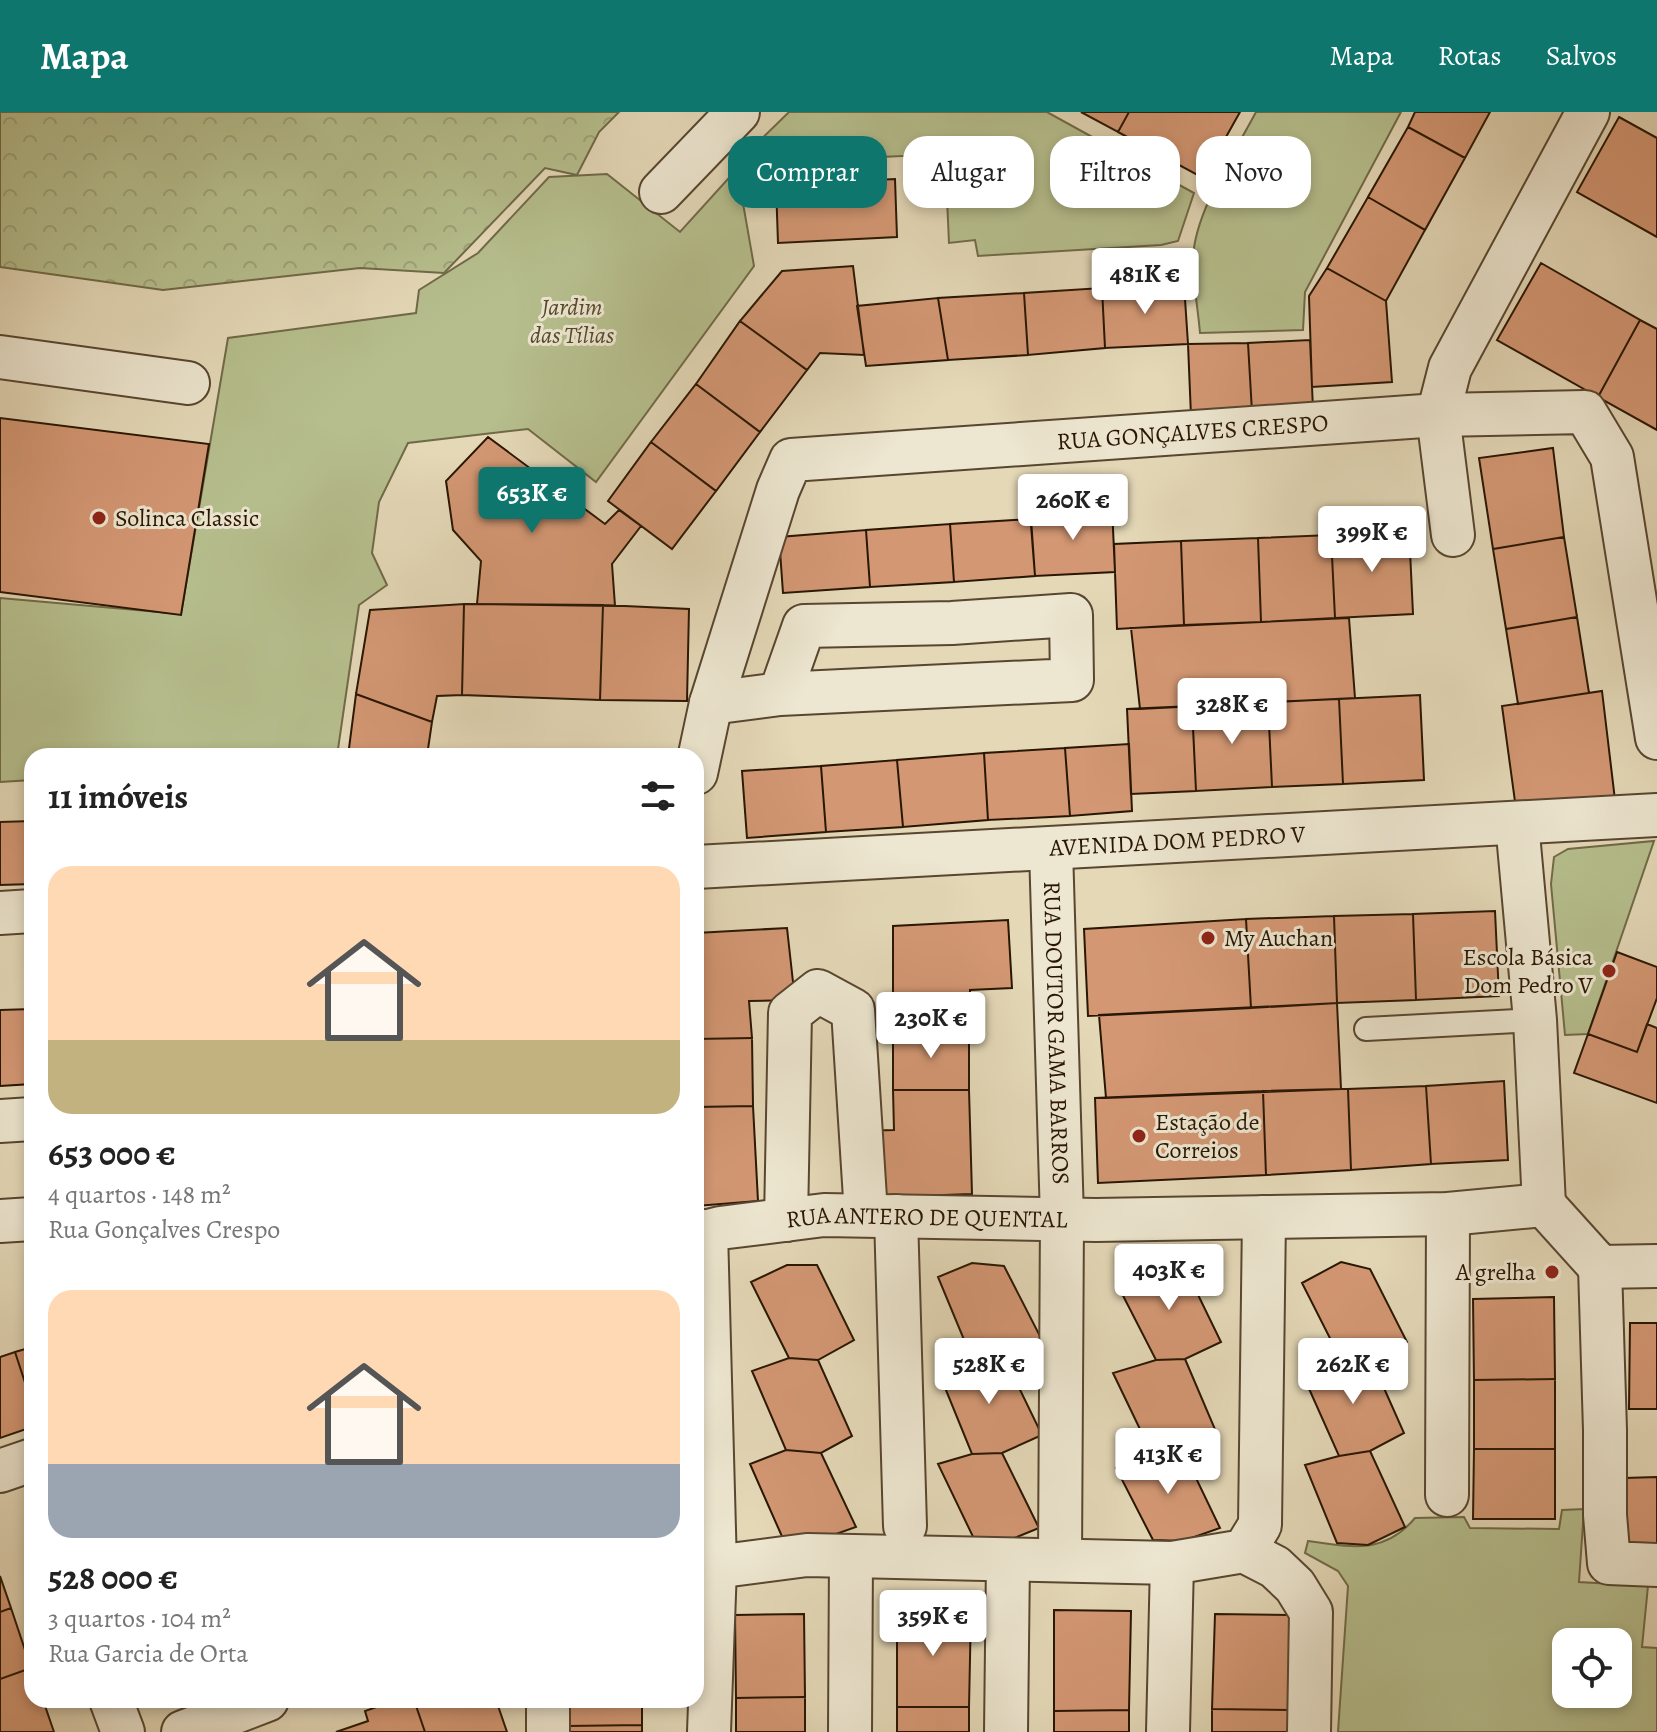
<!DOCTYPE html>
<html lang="pt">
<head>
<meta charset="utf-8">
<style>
	body { margin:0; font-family:Alegreya,serif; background:#f2f2f2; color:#222; height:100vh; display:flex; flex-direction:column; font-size:30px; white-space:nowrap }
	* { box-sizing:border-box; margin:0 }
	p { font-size:26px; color:#767676 }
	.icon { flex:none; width:44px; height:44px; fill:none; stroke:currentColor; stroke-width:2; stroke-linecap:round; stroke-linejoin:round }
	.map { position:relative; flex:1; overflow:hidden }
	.details { position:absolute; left:24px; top:636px; width:680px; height:960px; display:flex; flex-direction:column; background:#fff; border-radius:24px; box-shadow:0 4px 12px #0003 }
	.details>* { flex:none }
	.banner { position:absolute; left:728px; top:24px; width:760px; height:72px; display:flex; gap:16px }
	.buttons { position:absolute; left:1552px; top:1516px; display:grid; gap:16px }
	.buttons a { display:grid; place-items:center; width:80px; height:80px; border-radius:16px; background:#fff; box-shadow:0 4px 12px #0003; font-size:40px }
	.price { position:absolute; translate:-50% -68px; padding:0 18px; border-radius:8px; background:#fff; color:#222; font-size:26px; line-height:52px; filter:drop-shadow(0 2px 4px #0008) }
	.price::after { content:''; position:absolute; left:50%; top:48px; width:24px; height:18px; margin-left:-12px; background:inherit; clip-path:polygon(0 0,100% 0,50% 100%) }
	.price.current { background:#0f766e; color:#fff }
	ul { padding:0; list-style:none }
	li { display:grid; align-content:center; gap:16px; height:424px; padding:0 24px }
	li span { display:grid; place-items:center; height:248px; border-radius:24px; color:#555 }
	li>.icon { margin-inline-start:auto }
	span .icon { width:144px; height:144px; fill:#fffc; stroke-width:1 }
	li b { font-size:34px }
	h2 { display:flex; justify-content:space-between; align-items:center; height:96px; padding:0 24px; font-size:34px }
	.pill { padding:0 28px; border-radius:24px; background:#fff; box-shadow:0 4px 12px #0003; font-size:28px; line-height:72px }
	.pill.current { background:#0f766e; color:#fff }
	header { display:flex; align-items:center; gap:48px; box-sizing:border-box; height:112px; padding:0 40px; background:#0f766e; color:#fff }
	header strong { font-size:38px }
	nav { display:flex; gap:44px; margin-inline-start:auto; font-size:28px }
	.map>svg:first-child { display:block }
	.green { fill:#b6be8d; stroke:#706a48; stroke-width:2; fill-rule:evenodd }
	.forest { fill:url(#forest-crowns); stroke:#706a48; stroke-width:2 }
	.building { fill:#d39773; stroke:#291603; stroke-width:2 }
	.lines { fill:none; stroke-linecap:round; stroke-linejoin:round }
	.service-casing { stroke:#584630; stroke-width:26 }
	.minor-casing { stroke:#584630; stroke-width:46 }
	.service { stroke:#ede6d0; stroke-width:22 }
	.minor { stroke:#ede6d0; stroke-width:42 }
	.poi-dot { fill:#8f2418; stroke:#ede6d0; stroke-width:3 }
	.labels { text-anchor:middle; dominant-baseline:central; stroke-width:6; stroke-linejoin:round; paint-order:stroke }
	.park-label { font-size:24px; font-style:italic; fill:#53482c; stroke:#ede6d0 }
	.street-label { font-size:24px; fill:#291603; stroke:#ede6d0 }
	.poi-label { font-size:24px; fill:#291603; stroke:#ede6d0; text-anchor:start }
</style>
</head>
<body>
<header>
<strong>Mapa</strong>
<nav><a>Mapa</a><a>Rotas</a><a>Salvos</a></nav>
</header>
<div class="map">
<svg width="1657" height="1620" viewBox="0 0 1657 1620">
	<defs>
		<pattern id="forest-crowns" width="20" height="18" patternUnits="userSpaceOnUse" patternTransform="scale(2)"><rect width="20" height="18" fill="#b6be8d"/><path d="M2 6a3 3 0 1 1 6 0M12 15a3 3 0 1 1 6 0" fill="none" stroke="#9ca378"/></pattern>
	</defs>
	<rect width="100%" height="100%" fill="#e4d8b7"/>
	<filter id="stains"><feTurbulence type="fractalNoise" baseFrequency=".0025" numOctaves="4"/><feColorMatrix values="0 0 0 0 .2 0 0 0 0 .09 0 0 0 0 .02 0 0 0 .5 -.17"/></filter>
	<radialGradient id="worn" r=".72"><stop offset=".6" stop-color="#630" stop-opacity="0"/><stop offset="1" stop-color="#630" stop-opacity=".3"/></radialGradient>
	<!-- green -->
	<path class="green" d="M789,0h258l147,81 -16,48 -17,4 -183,11 -3,-16 -26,3 -4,-89 -194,9 -6,-8z
		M1256,0h145l-96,180 -2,38 -103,3c-2,-24 -7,-50 -7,-74 1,-46 42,-107 63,-147z
		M737,57l17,97 -158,216 -68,-53 -120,14 -29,59 -7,51 15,32 -28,20 -22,151h-305v24l-32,2v-184l181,16 47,-276 188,-25 3,-23 59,-37 71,-76 58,-3 73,58z
		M1654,729l-66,193 -23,1 -14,-151 3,-27 14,-8z
		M1584,1397l-5,73 69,4 -6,61 15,1v84h-319l10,-146 -10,-15 -33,-18 3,-12c43,6 76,14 107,-23l49,-1 6,11 89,1 3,-19zM1566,1530h52v52h-52z"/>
	<!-- forest -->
	<path class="forest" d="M0,0h619l-20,20 -22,43 -32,-7 -101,105 -84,-5 -197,22 -163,-23z"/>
	<!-- building -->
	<path class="building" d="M1081,0h48l-11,20z
		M1129,0h111l-37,66 -85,-46z
		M1415,0h75l-25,46 -57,-31z
		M1619,5l38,21v99l-80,-45z
		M1408,15l57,31 -40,72 -57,-33z
		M895,67l2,58 -119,6 -2,-58z
		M1368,85l57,33 -39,71 -59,-33z
		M1541,151l99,57 -42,77 -101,-57z
		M853,154l11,89 -44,-2 -13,17 -67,-49 42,-50z
		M1327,156l59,33 6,81 -80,5 -3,-91z
		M1184,172l4,60 -83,4 -3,-60z
		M1102,176l3,60 -77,7 -4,-62z
		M1024,181l4,62 -80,5 -10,-62z
		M938,186l10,62 -82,6 -9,-60z
		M1640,208l17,9v101l-59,-33z
		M740,209l67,49 -47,62 -64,-48z
		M1310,228l3,69 -61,3 -4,-69z
		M1248,231l4,69 -61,4 -3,-72z
		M696,272l64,48 -44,59 -65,-49z
		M0,306l209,26 -28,171 -181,-23z
		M488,325l117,87 14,-14 22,16 -29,38 3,42 -138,-2 4,-43 -28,-31 -7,-49z
		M651,330l65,49 -44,58 -64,-48z
		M1553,336l11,89 -71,12 -14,-91z
		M1112,395l3,65 -80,4 -5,-64z
		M1031,407l4,57 -81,6 -4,-58z
		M950,412l4,58 -84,5 -4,-57z
		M866,418l4,57 -87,6 -4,-56z
		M1409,418l4,84 -78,4 -4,-83z
		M1331,423l4,83 -74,4 -3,-84z
		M1564,425l13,80 -71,12 -13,-80z
		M1258,426l3,84 -77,3 -3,-84z
		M1181,429l3,84 -67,4 -3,-85z
		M464,492l-2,91 -25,1 -5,26 -76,-28 14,-84z
		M464,492l139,1 -3,95 -138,-5z
		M603,493l86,4 -2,92 -87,-1z
		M1577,505l12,76 -71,11 -12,-75z
		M1349,506l6,80 -215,11 -9,-81z
		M1602,579l13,109 -99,9 -14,-103z
		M356,582l76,28 -5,34h-79z
		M1420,583l4,85 -81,4 -4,-85z
		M1339,587l4,85 -71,3 -4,-85z
		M1268,590l4,85 -76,4 -4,-85z
		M1192,594l4,85 -65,3 -4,-85z
		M1129,632l3,67 -62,5 -5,-68z
		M1065,636l5,68 -82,4 -4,-67z
		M984,641l4,67 -85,7 -6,-67z
		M897,648l6,67 -77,5 -5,-66z
		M821,654l5,66 -79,6 -5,-67z
		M32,709v63l-32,1v-63z
		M1495,799l4,85 -83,4 -3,-86z
		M1413,802l3,86 -79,3 -3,-87z
		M1334,804l3,87 -86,5 -5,-89z
		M1246,807l5,89 -163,8 -4,-87z
		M1008,808l4,68 -42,2 -1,39 -76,1v-104z
		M787,816l8,72 -46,1 3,37 -56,1v-106z
		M1617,840l40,15v31l-20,54 -49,-18z
		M1337,891l4,86 -235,9 -7,-83z
		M32,897v75l-32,2v-76z
		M1647,912l10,4v75l-83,-30 14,-39 49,18z
		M969,917v61h-76v-60z
		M752,926l1,68 -57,1v-68z
		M1504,969l4,79 -77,4 -5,-78z
		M1426,974l5,78 -80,6 -3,-81z
		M1341,977h7l3,81 -85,5 -3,-84z
		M893,978h76l3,104 -113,4 -2,-67 37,-1z
		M1263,979l3,84 -168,8 -3,-85z
		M753,994l5,95 -62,5v-99z
		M1341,1150l29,7 37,73 -36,17 -30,1 -39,-77z
		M972,1151l32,3 39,76 -37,19 -34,-2 -34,-82z
		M1153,1152l31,2 37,76 -36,17 -29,1 -40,-78z
		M787,1153h30l37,75 -36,20 -29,-2 -38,-76z
		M1554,1185l1,82 -81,1 -1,-81z
		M1630,1211h27v86h-28z
		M32,1235v57l-17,-52z
		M15,1240l17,52v23l-32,11v-81z
		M789,1246l29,2 34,76 -31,17 -35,-3 -34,-79z
		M972,1247l34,2 36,74 -40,18 -30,1 -33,-81z
		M1185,1247l32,75 -34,17 -33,-1 -37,-77 43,-13z
		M1371,1247l33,74 -34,18 -31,5 -37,-83 39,-13z
		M1555,1267v70h-81v-69z
		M1474,1337h81v70h-82z
		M786,1338l35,3 35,74 -37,13 -35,1 -34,-77z
		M1150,1338l33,1 37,77 -37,13 -30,-1 -37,-72z
		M1370,1339l35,76 -37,18 -31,-2 -32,-78 34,-9z
		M1002,1341l37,75 -32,13 -30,4 -39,-81 34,-10z
		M1657,1365v79l-30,-3 -2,-75z
		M0,1464l11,32 -11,4z
		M11,1496l20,60 -31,11v-67z
		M897,1497l74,1 -2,97h-72z
		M1054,1498l77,1 -2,99 -75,1z
		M804,1502l1,83 -69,1 -1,-83z
		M1215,1502l75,1 -1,95 -77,-1z
		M31,1556l1,32h11l11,32h-54v-53z
		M805,1585v35h-69v-34z
		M396,1588h18l11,32h-89l32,-11 -3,-10z
		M414,1588h82l11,32h-82z
		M567,1588h75v25l-75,1z
		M897,1595h72v25h-72z
		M1212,1597l77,1v22h-77z
		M1129,1598v22h-75v-21z
		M642,1613v7h-75v-6z"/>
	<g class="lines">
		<defs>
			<path id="service" d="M1366,917l169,-9"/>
			<g id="minor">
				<path d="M661,80l77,-80"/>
				<path d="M0,245l188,26"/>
				<path d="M1453,423l-15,-120 12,-47 138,-256"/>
				<path d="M711,591l69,-9 292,-14 -1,-65 -119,8 -148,3 -24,68"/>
				<path id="s1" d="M696,661l15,-70 67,-213 13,-30 647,-45 147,-3 27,45 45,281"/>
				<path d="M1517,711l18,197 9,185"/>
				<path id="s2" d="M1051,737l11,369 -2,340"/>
				<path id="s3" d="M696,755l961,-52"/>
				<path d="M0,801l32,-2"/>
				<path d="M0,1009l32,-2"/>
				<path d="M1544,1093l56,62 57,-1"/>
				<path d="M896,1104l9,310"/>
				<path d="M786,1108l4,-207 28,-22 35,19 13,204"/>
				<path d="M0,1109l32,-2"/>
				<path d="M706,1119l9,336 -6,165"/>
				<path id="s4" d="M696,1122l24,-6 104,-13 272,5 352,-6 96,-9"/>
				<path d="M1600,1155l5,163v85l4,48 48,2"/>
				<path d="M0,1359l32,-11"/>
				<path d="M1447,1383l1,-281"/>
				<path d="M1244,1439l31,16 20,19 16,26 -2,120"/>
				<path d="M696,1460l19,-5 92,-12 365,8 72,-12 16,-26 4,-308"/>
				<path d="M111,1588l12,32"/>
				<path d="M548,1588v32"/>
				<path d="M183,1620l84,-32"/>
				<path d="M850,1620l1,-175"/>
				<path d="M1006,1620l2,-172"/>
				<path d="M1168,1620l4,-169"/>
			</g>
		</defs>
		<!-- service casing -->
		<use href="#service" class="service-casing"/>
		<!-- minor casing -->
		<use href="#minor" class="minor-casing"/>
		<!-- service -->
		<use href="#service" class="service"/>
		<!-- minor -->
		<use href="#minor" class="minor"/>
	</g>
	<!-- markers -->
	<g class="poi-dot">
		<circle cx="99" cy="406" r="8"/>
		<circle cx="1208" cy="826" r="8"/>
		<circle cx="1609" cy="859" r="8"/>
		<circle cx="1139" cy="1024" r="8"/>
		<circle cx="1552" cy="1160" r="8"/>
	</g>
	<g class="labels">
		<!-- park labels -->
		<g class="park-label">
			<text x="572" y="195">Jardim<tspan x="572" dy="28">das Tílias</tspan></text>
		</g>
		<!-- street labels -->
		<g class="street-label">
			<text stroke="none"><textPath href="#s1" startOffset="730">RUA GONÇALVES CRESPO</textPath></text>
			<text stroke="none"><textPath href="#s3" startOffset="482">AVENIDA DOM PEDRO V</textPath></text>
			<text stroke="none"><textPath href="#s2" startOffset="184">RUA DOUTOR GAMA BARROS</textPath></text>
			<text stroke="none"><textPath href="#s4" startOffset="232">RUA ANTERO DE QUENTAL</textPath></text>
		</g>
		<!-- poi labels -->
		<g class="poi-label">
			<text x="115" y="406">Solinca Classic</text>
			<text x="1224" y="826">My Auchan</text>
			<text x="1593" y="845" text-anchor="end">Escola Básica<tspan x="1593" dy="28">Dom Pedro V</tspan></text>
			<text x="1155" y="1010">Estação de<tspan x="1155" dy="28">Correios</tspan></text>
			<text x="1536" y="1160" text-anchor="end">A grelha</text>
		</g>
	</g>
	<rect width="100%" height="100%" filter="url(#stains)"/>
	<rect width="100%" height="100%" fill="url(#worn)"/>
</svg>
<div class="buttons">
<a><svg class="icon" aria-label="locate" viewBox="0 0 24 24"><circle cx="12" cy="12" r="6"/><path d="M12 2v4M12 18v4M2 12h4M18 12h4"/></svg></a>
</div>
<b class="price" style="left:1145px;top:204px">481K €</b>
<b class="price current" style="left:532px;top:423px">653K €</b>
<b class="price" style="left:1073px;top:430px">260K €</b>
<b class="price" style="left:1372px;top:462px">399K €</b>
<b class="price" style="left:1232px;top:634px">328K €</b>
<b class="price" style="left:931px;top:948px">230K €</b>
<b class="price" style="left:1169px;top:1200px">403K €</b>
<b class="price" style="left:989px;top:1294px">528K €</b>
<b class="price" style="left:1353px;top:1294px">262K €</b>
<b class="price" style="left:1168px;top:1384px">413K €</b>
<b class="price" style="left:933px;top:1546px">359K €</b>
<div class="banner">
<a class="pill current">Comprar</a>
<a class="pill">Alugar</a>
<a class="pill">Filtros</a>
<a class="pill">Novo</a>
</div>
<section class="details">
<h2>11 imóveis<svg class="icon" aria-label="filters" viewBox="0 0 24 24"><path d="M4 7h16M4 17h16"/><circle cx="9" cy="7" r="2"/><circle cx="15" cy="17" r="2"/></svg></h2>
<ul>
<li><span style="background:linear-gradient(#ffd9b3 70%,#c2b280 0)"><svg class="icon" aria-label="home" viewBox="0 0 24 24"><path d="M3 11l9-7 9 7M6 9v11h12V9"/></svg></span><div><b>653 000 €</b><p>4 quartos · 148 m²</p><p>Rua Gonçalves Crespo</p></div></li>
<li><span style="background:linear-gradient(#ffd9b3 70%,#9aa5b1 0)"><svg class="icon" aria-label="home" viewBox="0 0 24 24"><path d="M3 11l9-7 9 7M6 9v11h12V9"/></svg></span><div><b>528 000 €</b><p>3 quartos · 104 m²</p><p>Rua Garcia de Orta</p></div></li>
</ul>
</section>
</div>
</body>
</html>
